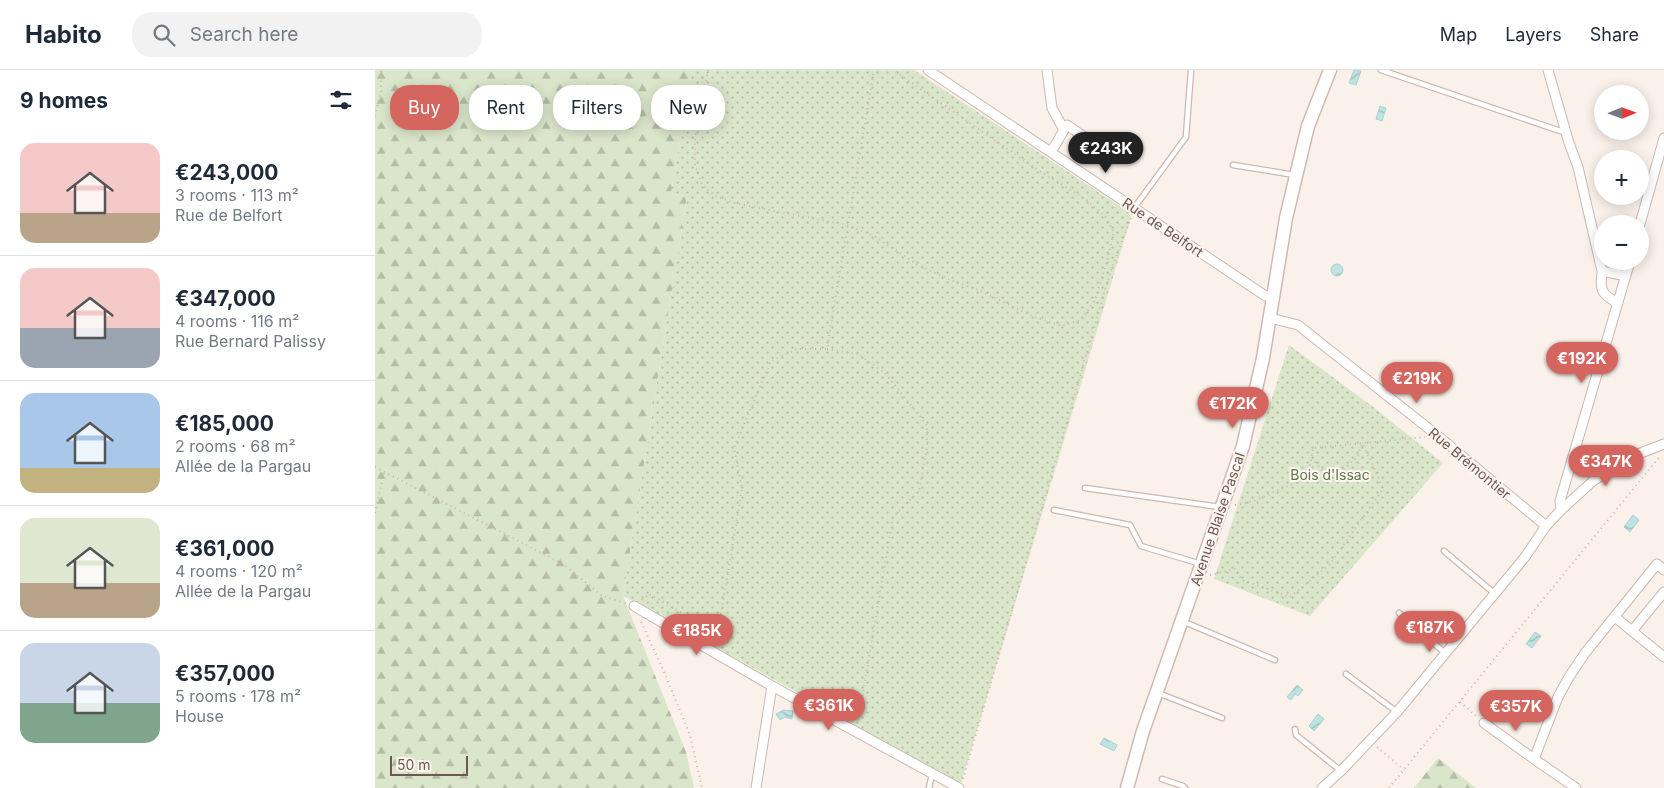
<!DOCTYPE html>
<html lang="en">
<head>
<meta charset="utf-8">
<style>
	body { margin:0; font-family:Inter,sans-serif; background:#f2f2f3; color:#1f2937; height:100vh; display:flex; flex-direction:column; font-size:19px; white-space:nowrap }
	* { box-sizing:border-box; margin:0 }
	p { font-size:16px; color:#747a83 }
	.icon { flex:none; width:28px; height:28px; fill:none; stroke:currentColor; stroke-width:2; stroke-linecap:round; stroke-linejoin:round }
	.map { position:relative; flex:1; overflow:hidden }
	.drawer { display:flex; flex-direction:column; background:#fff; width:375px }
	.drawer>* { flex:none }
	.guide { position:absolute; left:15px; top:15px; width:475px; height:45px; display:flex; gap:10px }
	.needle { width:32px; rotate:89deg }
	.buttons { position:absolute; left:1219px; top:15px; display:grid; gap:10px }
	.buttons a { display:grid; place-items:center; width:55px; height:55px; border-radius:50%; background:#fff; box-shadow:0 2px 12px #0003; font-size:25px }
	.scale { position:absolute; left:15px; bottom:12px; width:78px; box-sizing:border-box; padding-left:5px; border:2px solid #725750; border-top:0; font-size:14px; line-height:18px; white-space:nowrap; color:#725750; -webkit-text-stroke:4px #fdf6f0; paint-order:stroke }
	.price { position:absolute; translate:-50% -42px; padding:0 11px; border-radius:18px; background:#d4665f; color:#fff; font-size:16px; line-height:32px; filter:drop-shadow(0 1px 2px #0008) }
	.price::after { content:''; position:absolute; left:50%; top:30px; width:15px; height:11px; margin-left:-8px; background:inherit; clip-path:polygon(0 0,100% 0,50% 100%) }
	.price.on { background:#222; color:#fff }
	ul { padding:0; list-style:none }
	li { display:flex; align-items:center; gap:15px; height:125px; padding:0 20px }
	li+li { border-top:1px solid #e0e1e3 }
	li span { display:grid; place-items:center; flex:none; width:140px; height:100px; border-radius:15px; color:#555 }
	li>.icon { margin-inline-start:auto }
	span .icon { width:60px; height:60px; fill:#fffc; stroke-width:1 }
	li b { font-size:21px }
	h2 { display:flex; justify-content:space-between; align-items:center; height:60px; padding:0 20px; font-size:21px }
	.tag { padding:0 18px; border-radius:20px; background:#fff; box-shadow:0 2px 12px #0003; font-size:18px; line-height:45px }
	.tag.on { background:#d4665f; color:#fff }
	header { display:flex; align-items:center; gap:30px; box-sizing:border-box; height:70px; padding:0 25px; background:#fff; border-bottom:1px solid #e0e1e3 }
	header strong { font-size:24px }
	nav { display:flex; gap:28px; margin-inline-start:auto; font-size:18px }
	.search { width:350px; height:45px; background:#f2f2f3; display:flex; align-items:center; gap:12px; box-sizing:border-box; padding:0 18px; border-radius:20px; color:#747a83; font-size:19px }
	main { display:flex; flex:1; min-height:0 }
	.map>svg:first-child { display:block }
	.forest { fill:url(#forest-firs) }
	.park { fill:url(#park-dots) }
	.water { fill:url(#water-waves); stroke:#a8d2d2 }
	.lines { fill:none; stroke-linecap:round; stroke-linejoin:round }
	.lane-casing { stroke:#cbb8b1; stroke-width:7 }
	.street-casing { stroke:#cbb8b1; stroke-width:11 }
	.secondary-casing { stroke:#cfbab2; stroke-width:15 }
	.path { stroke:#d1b1a8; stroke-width:2; stroke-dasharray:1 4; stroke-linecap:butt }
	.lane { stroke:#fff; stroke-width:4.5 }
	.street { stroke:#fff; stroke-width:9 }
	.secondary { stroke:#fff; stroke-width:12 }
	.labels { text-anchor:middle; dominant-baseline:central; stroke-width:4; stroke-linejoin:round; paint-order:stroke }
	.street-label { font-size:14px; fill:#725750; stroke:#fdf6f0 }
	.park-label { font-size:14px; fill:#5e764a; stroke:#fdf6f0 }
</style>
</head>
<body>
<header>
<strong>Habito</strong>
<div class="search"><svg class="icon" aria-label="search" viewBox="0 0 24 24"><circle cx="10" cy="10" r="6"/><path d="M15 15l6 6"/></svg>Search here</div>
<nav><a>Map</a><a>Layers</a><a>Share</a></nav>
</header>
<main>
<section class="drawer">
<h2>9 homes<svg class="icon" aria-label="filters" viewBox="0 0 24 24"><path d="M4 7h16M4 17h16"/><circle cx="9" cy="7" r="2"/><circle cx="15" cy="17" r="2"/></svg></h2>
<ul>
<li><span style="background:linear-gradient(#f6c9c9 70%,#b9a48a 0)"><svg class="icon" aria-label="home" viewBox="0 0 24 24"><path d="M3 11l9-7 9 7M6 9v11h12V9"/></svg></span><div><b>€243,000</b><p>3 rooms · 113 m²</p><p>Rue de Belfort</p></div></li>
<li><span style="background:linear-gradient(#f6c9c9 60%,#9aa5b1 0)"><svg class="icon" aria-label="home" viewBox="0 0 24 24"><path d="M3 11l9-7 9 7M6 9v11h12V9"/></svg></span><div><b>€347,000</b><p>4 rooms · 116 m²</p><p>Rue Bernard Palissy</p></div></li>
<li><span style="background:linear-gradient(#a9c7e8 75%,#c2b280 0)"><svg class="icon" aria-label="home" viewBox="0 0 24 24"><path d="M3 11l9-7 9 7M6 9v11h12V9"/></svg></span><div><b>€185,000</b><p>2 rooms · 68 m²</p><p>Allée de la Pargau</p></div></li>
<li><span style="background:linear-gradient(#dfe7d0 65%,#b9a48a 0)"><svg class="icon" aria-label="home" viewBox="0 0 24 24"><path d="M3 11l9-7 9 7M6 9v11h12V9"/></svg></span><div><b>€361,000</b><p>4 rooms · 120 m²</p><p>Allée de la Pargau</p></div></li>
<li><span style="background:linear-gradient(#c9d6e8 60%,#7fa58c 0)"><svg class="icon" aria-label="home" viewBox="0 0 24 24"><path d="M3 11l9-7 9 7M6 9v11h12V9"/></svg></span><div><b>€357,000</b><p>5 rooms · 178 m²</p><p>House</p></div></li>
</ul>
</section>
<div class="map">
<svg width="1289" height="718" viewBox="0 0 1289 718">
	<defs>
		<pattern id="forest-firs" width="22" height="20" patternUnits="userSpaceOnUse" patternTransform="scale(1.25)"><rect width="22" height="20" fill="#dae6ca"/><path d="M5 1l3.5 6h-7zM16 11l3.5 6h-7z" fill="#b5bda6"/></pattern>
		<pattern id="park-dots" width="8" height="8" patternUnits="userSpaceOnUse" patternTransform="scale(1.25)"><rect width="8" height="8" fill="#dae6ca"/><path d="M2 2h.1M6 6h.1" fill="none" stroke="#b5bda6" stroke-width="1.8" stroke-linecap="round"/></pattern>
		<pattern id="water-waves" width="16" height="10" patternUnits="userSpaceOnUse" patternTransform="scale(1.25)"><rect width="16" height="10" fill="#c0e2e1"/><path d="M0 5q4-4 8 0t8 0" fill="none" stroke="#a0bab9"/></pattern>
	</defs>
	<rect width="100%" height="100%" fill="#faf1ea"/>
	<!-- forest -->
	<path class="forest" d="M0,0h317l-21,124 16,2 -64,400 63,156 8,36h-319z
		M1063,688l38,30h-62z"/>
	<!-- park -->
	<path class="park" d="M317,0h222l218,144 -171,569 -105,-51 -20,-18 -213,-118 64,-400 -16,-2z
		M914,275l83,61 71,57 -133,153 -96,-37z"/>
	<!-- water -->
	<path class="water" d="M979,0l7,1 -5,14 -7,-2z
		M1005,36l6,2 -4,13 -6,-2z
		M956 200a6 6 0 1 1 12 0a6 6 0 1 1-12 0Z
		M1258,445l6,5 -9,12 -6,-5z
		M1160,562l6,4 -9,12 -6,-4z
		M922,615l6,5 -5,6 -3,-2 -4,6 -4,-3z
		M409,640l9,1 -1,8 -7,-2 -5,3 -4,-6z
		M943,644l6,5 -10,12 -5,-5z
		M729,668l13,7 -3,6 -14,-7z"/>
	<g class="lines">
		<defs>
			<path id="lane" d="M1006,0l185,63
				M858,95l62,10
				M759,138l52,-71 5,-67
				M710,418l135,19
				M679,440l76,15 11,21 60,18
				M1069,481l50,42
				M1024,543l46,40
				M807,551l93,39
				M971,604l51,38
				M783,623l64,25
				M920,659l1,6 45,36
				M787,709l21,7 2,2
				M554,718l3,-14"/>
			<path id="street" d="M553,0l336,225 10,4
				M672,0l5,38 12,22 3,-5 19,13
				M1173,0l21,73 9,24 24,104c-2,18 -2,23 16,32
				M676,82l13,-22
				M1265,154l24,-86
				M1227,201l24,5
				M896,248l27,7 140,111 108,90
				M1186,440l-1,-9 70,-240
				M259,536l138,80
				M1240,547l17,14 32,-39
				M1257,561l32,26
				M1109,653l50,36
				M381,718l16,-102 187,102
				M947,718l19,-17 56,-59 128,-155 21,-31 15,-16 32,-29 32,-22 39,-15
				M1201,718l-42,-29 24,-62 11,-20 16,-24 72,-89 7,6"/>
			<path id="secondary" d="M752,718l16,-57 100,-285 20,-88 23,-140 10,-42 12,-50 22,-56"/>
		</defs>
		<!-- lane casing -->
		<use href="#lane" class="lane-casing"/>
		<!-- street casing -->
		<use href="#street" class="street-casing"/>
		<!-- secondary casing -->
		<use href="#secondary" class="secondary-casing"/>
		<!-- path -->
		<path class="path" d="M333,0l-13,68v27l7,20 13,11 19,7 113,22 27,11 44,29 30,14 33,12 51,25 29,10 20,-6 14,-20 12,-39 7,-29 -9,-16 -20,-17 -50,-31 -142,-98
			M0,46l6,-25v-21
			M452,279l31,5 27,19 42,52v22l-8,44 -26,26 -35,205
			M937,388l12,15 17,-1 16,-15 5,-13
			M0,397l188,97 38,31 23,8
			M860,435l19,-4 54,-24 5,-29 112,-11
			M0,443l9,-41
			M835,505l25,-6 7,11 48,17 40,-33 53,-75 -13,-31 -8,-14
			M267,530l7,-6 54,31 17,-5 22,-131 -8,-41 37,-87 26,-12h30l47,-279
			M266,552l24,52 25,61 12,53
			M1085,632l16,14
			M1002,677l27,23
			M588,709l147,-506 21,-55
			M1014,718l272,-333"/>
		<!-- lane -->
		<use href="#lane" class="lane"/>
		<!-- street -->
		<use href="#street" class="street"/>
		<!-- secondary -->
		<use href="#secondary" class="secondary"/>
	</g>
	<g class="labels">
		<!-- street labels -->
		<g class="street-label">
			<text transform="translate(788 157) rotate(34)">Rue de Belfort</text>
			<text transform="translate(1095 393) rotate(40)">Rue Brémontier</text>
			<text transform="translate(842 449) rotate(-71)">Avenue Blaise Pascal</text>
		</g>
		<!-- park labels -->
		<g class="park-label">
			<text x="955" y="404">Bois d'Issac</text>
		</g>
	</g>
</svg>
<div class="buttons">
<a><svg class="needle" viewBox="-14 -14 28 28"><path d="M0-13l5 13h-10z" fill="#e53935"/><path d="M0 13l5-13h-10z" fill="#747a83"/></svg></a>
<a>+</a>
<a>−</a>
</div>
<div class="scale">50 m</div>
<b class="price on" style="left:731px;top:104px">€243K</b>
<b class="price" style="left:1207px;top:314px">€192K</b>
<b class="price" style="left:1042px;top:334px">€219K</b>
<b class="price" style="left:858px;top:359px">€172K</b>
<b class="price" style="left:1231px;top:417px">€347K</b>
<b class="price" style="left:1055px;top:583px">€187K</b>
<b class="price" style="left:322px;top:586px">€185K</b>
<b class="price" style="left:454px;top:661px">€361K</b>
<b class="price" style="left:1141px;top:662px">€357K</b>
<div class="guide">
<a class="tag on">Buy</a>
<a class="tag">Rent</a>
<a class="tag">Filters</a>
<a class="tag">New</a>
</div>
</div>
</main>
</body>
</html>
